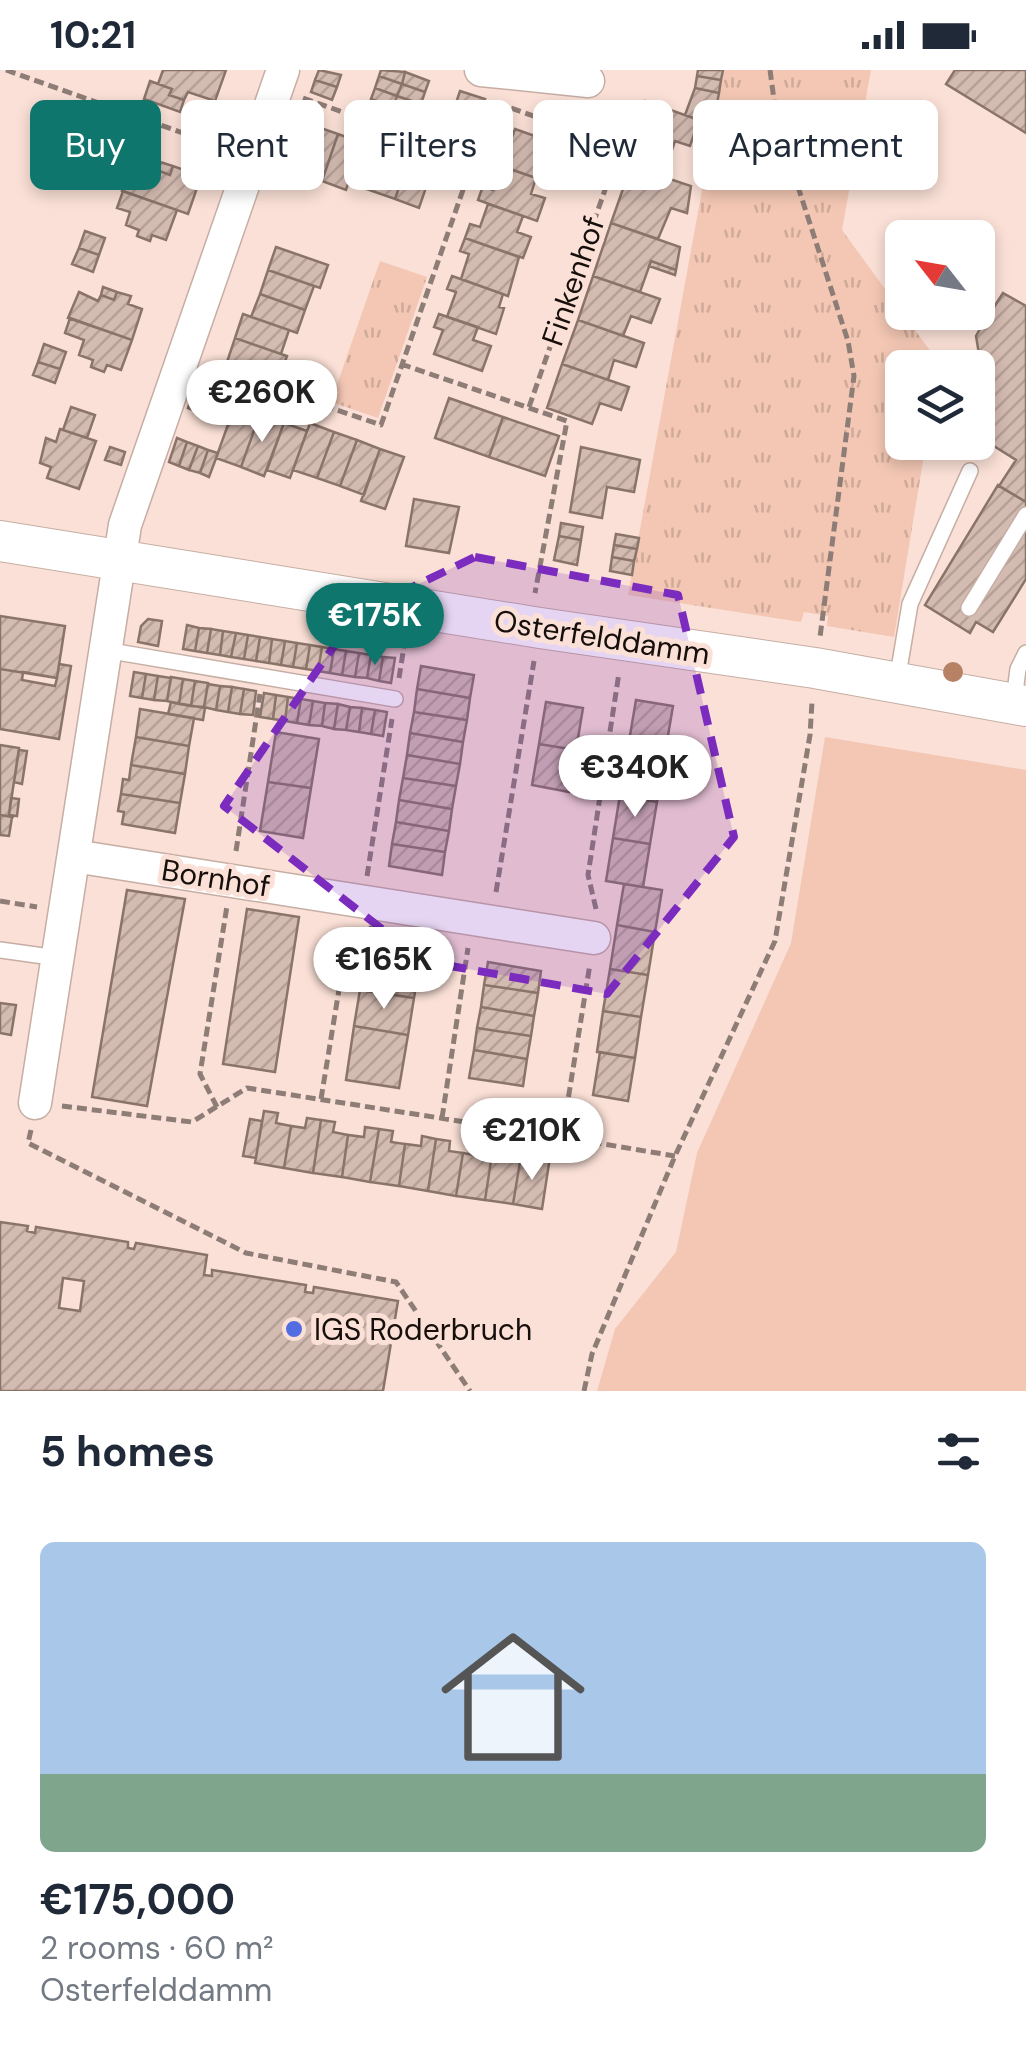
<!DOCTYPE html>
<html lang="en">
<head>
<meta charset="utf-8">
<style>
	body { margin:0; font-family:"DM Sans",sans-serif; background:#f2f2f3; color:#1f2937; height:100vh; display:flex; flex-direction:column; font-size:38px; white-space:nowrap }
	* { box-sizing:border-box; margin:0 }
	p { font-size:32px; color:#747a83 }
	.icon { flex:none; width:55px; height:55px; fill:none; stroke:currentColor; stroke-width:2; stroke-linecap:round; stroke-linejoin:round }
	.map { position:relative; height:1321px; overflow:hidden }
	.details { display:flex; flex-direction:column; background:#fff; flex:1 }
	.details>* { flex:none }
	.guide { position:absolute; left:30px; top:30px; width:968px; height:90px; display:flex; gap:20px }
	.needle { width:65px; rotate:301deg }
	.tools { position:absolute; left:885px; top:150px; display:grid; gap:20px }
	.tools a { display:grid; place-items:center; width:110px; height:110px; border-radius:15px; background:#fff; box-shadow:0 5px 15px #0003; font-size:50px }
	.price { position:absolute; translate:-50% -85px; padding:0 22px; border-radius:35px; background:#fff; color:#222; font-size:32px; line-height:65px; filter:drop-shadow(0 2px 5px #0008) }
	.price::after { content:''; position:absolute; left:50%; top:60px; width:30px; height:22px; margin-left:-15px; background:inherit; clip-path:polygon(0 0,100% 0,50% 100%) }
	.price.selected { background:#0f766e; color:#fff }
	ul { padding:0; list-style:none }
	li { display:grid; align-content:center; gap:20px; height:530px; padding:0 40px }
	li+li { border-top:2px solid #e0e1e3 }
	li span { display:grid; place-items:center; height:310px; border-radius:15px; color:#555 }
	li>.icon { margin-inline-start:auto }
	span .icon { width:180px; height:180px; fill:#fffc; stroke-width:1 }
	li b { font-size:42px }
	h2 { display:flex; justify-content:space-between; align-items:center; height:120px; padding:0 40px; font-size:42px }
	.tag { padding:0 35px; border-radius:15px; background:#fff; box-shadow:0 5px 15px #0003; font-size:35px; line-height:90px }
	.tag.selected { background:#0f766e; color:#fff }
	.status { display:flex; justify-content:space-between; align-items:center; height:70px; padding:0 50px; background:#fff; direction:ltr }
	.status svg { height:28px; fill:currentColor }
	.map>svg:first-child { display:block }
	.green { fill:#f3c7b4 }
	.park { fill:url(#park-tufts) }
	.building { fill:url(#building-hatch); stroke:#8a746a; stroke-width:2.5; fill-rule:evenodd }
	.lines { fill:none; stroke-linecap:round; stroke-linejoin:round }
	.service-casing { stroke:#c6aea4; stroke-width:18 }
	.minor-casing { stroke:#c6aea4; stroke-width:35 }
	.tertiary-casing { stroke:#c6aea4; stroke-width:42 }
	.path { stroke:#8e7d76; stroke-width:5; stroke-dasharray:10 5; stroke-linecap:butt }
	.service { stroke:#fff; stroke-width:15 }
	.minor { stroke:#fff; stroke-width:32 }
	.tertiary { stroke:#fff; stroke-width:40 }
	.tree { fill:#b78165 }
	.marked { fill:#7b2cbf; fill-opacity:0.2; stroke:#7b2cbf; stroke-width:8; stroke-dasharray:20 12; stroke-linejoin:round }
	.poi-dot { fill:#526de2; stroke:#fae0d6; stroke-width:4 }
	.labels { text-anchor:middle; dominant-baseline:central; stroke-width:10; stroke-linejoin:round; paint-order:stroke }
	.street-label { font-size:30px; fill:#160e0a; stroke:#fae0d6 }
	.poi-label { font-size:30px; fill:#160e0a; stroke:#fae0d6; text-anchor:start }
</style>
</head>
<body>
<div class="status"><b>10:21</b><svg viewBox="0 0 49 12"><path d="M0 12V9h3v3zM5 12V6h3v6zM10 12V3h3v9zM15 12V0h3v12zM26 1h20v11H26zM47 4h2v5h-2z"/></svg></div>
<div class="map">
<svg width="1026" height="1321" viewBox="0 0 1026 1321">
	<defs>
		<pattern id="park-tufts" width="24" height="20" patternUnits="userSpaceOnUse" patternTransform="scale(2.5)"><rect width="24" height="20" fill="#f3c7b4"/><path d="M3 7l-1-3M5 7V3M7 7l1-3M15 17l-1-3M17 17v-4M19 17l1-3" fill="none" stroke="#d0aa99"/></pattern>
		<pattern id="building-hatch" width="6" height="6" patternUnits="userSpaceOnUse" patternTransform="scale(2.5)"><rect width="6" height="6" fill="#d4bbb1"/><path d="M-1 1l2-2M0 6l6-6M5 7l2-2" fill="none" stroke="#b5a097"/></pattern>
	</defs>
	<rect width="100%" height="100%" fill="#fae0d6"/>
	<!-- green -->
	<path class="green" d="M825,667l201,33v621h-429l18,-62 61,-77 21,-99 94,-210z"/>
	<!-- park -->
	<path class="park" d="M724,0h147l-29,160 97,133 -1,4 -36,1v74l24,1 -32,194 -67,-11 1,-10 -24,-4 -3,10 -173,-27z
		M380,191l47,16 -49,141 -47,-16z"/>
	<!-- building -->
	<path class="building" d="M163,0h63l-11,31 -27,-9 -4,8 -15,-5 3,-6 -14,-5z
		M319,0l22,5 -4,12 -22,-7z
		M381,0l24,2 -3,12 -23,-8z
		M698,0h25l-2,10 -24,-4z
		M955,0h71v63l-80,-49z
		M405,2l24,9 -4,11 -23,-8z
		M379,6l23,8 -5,12 -22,-8z
		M697,6l24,4 -2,13 -24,-5z
		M315,10l22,7 -5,13 -21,-8z
		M150,11l22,8 -3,6 15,5 -4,12 -36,-13z
		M402,14l23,8 -4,12 -24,-8z
		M375,18l22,8 -4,11 -22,-8z
		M695,18l24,5 -6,32 -28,-10z
		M460,21l25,8 -5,12 -24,-8z
		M397,26l24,8 -4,11 -24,-8z
		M371,29l22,8 -4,13 -22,-8z
		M645,31l54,19 -9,26 -15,-5 -12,35 -32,-10 5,-13 -8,-3z
		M456,33l24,8 -3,12 -25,-8z
		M393,37l24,8 -4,13 -24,-8z
		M452,45l25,8 -4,12 -25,-9z
		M123,49l22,8 -11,29 -21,-7z
		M315,56l23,8 -16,47 -24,-8z
		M448,56l25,9 -4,12 -25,-8z
		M515,59l34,12 -5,15 14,5 -8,22 -58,-20 5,-16 10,4z
		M338,64l24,9 -16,47 -24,-9z
		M365,66l23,8 -16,47 -23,-8z
		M388,74l23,9 -16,46 -23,-8z
		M411,83l24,8 -16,47 -24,-9z
		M160,92l13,4 -3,9 -13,-5z
		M145,96l25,9 3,-9 17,6 -4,12 11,4 -9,26 -66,-23 6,-19 13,5z
		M502,96l34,12 -5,16 14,4 -8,23 -59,-21 5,-14 10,4z
		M631,96l60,20 -4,27 -16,-5 -13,31 -47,-16z
		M123,121l54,19 -11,30 -14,-5 -2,6 -13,-5 2,-6 -13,-5 4,-13 -13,-4z
		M488,134l35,12 -6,16 14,5 -8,21 -58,-20 5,-14 10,3z
		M611,153l69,24 -4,23 -25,-9 -11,31 -47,-16z
		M85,161l20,7 -6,17 -20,-7z
		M465,168l54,19 -11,39 -47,-17 8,-25 -9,-3z
		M276,177l52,18 -8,23 -52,-18z
		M79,178l20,7 -6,17 -21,-8z
		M651,191l25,9 -1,5 -26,-9z
		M268,200l46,16 -9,24 -45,-16z
		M452,206l51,18 -4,13 5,1 -8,26 -49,-17 9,-25 -9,-3z
		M593,206l67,23 -9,24 -20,-7 -8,20 -45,-16z
		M103,217l14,5 -3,8 -13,-5z
		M79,222l19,9 3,-6 13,5 3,-8 14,4 -3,8 14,5 -10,31 -64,-22z
		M1003,223l23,13v196l-27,-16 17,-26 -38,-24v-42l15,-26 -13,-8 -4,-24 8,-14 -7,-4 10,-15 7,4z
		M260,224l45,16 -8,23 -46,-16z
		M243,244l46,16 -8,24 -46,-16z
		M439,244l39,13 -5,13 18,6 -9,25 -48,-17 9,-24 -9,-3z
		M70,248l62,22 -11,30 -14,-5 -3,7 -13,-5 2,-7 -14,-5 5,-15 -19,-7z
		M578,250l66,23 -8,24 -22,-7 -6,20 -46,-16z
		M235,268l52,18 -9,24 -51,-18z
		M44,274l22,8 -6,17 -22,-7z
		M38,292l22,7 -5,14 -22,-8z
		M562,294l67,23 -8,23 -21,-7 -8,21 -45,-16z
		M197,314l10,4 -9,24 -10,-4z
		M207,318l11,4 -9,23 -11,-3z
		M218,322l10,3 -8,24 -11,-4z
		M228,325l10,4 -9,24 -9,-4z
		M449,328l54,19 -14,40 -54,-19z
		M235,335l25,9 -19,53 -25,-9z
		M71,337l24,8 -8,23 -24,-8z
		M260,344l24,9 -20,53 -23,-9z
		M503,347l56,19 -14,40 -56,-19z
		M284,353l23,8 -17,47 -23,-8z
		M310,353l24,9 -17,46 -24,-8z
		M60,359l36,12 -17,48 -32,-11 4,-11 -11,-4 6,-25 10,4z
		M334,362l23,8 -17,46 -23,-8z
		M177,368l10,4 -8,24 -10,-4z
		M357,370l23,9 -16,46 -24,-9z
		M187,372l11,4 -9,24 -10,-4z
		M198,376l10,4 -8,23 -11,-3z
		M110,377l15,5 -4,13 -16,-5z
		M581,377l59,13 -6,32 -27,-5 -5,31 -32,-6z
		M380,379l24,8 -19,52 -24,-8z
		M208,380l10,3 -9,24 -9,-4z
		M998,415l28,17v77l-33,53 -17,-10 -6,11 -45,-28z
		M414,429l45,8 -10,46 -43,-7z
		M561,453l22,4 -2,13 -22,-4z
		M616,464l23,4 -2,11 -23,-4z
		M559,466l22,4 -4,25 -23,-5z
		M614,475l23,4 -3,12 -22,-4z
		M612,487l22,4 -2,14 -22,-4z
		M0,546l65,10 -8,52 -57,-9z
		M148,549l14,2 -4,25 -20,-4 3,-16z
		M187,555l12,3 -4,23 -12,-2z
		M199,558l12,1 -4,24 -12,-2z
		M211,559l12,2 -3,24 -13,-2z
		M223,561l13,2 -5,24 -11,-2z
		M236,563l12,2 -4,24 -13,-2z
		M248,565l12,2 -4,24 -12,-2z
		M260,567l12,2 -3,24 -13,-2z
		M272,569l13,2 -4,24 -12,-2z
		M285,571l12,2 -4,24 -12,-2z
		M297,573l13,2 -4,24 -13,-2z
		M310,575l12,2 -4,24 -12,-2z
		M322,577l12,2 -4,24 -12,-2z
		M334,579l12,2 -4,24 -12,-2z
		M346,581l13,2 -4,24 -13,-2z
		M359,583l12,2 -4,23 -12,-1z
		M371,585l12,2 -4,24 -12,-3z
		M383,587l12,1 -4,25 -12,-2z
		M59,594l12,2 -12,73 -59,-10v-60l57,9z
		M421,596l53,9 -4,23 -53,-9z
		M23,602l34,6 -2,8 -33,-6z
		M134,602l12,2 -4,24 -12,-2z
		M146,604l12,2 -4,24 -12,-2z
		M158,606l13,2 -4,23 -13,-1z
		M171,607l12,2 -4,25 -12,-3z
		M183,609l12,2 -4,25 -12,-2z
		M195,611l13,2 -4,24 -13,-1z
		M208,614l12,2 -4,24 -12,-3z
		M220,616l12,1 -4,25 -12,-2z
		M232,617l12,2 -4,25 -12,-2z
		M244,619l12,2 -3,24 -13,-1z
		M417,619l53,9 -3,22 -53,-8z
		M264,623l12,2 -3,24 -13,-2z
		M276,625l12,2 -3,24 -12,-2z
		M288,627l13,2 -4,24 -12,-2z
		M301,629l12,2 -4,24 -12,-2z
		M636,630l37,6 -9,53 -37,-6z
		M313,631l12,2 -3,23 -13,-1z
		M171,632l34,6 -2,12 -35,-6z
		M546,632l37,6 -7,42 -37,-6z
		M325,633l13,1 -4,25 -12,-3z
		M338,634l12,3 -4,23 -12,-1z
		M350,637l12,1 -3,24 -13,-2z
		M362,638l13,2 -4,24 -12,-2z
		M140,639l54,9 -5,28 -53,-9z
		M375,640l12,2 -4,24 -12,-2z
		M414,642l53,8 -4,22 -53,-9z
		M276,662l43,7 -8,49 -43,-6z
		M410,663l53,9 -3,22 -53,-9z
		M136,667l53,9 -4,28 -54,-9z
		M539,674l37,6 -7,42 -37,-7z
		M0,675l19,3 -10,67 5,2 -14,-2z
		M19,680l8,1 -5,33 -8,-2z
		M627,683l37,6 -7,43 -37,-7z
		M407,685l53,9 -4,22 -53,-8z
		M131,695l54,9 -5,29 -59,-9 2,-15 6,1z
		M403,708l53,8 -4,23 -53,-9z
		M268,712l43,6 -8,50 -43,-7z
		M121,724l59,9 -5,30 -53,-9 2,-12 -6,-1z
		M620,725l37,7 -7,42 -37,-6z
		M11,728l8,1 -2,17 -8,-1z
		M399,730l53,9 -3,22 -53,-9z
		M0,745l12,2 -3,19 -9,-1z
		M396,752l53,9 -4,21 -53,-8z
		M613,768l37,6 -7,43 -37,-6z
		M392,774l53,8 -3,23 -53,-9z
		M624,814l38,6 -7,42 -38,-7z
		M127,820l58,9 -38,207 -55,-9z
		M247,839l52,8 -24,155 -52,-8z
		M617,855l38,7 -7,43 -38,-6z
		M370,857l54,9 -4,26 -54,-9z
		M366,883l54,9 -6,36 -54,-8z
		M488,892l53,9 -3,22 -54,-8z
		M610,899l38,6 -7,42 -38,-6z
		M484,915l54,8 -4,23 -53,-9z
		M360,920l54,8 -6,37 -54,-9z
		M0,933l16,2 -5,30 -11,-2z
		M481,937l53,9 -3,20 -54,-8z
		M603,941l38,6 -6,41 -38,-6z
		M354,956l54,9 -9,53 -53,-8z
		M477,958l54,8 -4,23 -53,-9z
		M474,980l53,9 -4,27 -54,-8z
		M600,982l35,6 -7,43 -35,-6z
		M264,1041l14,2 -2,10 15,3 -7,42 -29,-5z
		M307,1048l14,2 -8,53 -29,-5 7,-42 14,2z
		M250,1049l12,2 -6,37 -13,-2z
		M321,1050l14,2 -2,10 15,3 -6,42 -29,-4z
		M365,1057l14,2 -9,53 -28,-5 6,-42 16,2z
		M379,1059l14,2 -2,11 14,2 -6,42 -29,-4z
		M422,1066l14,3 -8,52 -29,-5 6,-42 16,2z
		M436,1069l14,2 -1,10 14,2 -7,43 -28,-5z
		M480,1075l13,3 -8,52 -29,-4 7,-43 16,3z
		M493,1078l17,2 -2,10 12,2 -7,42 -28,-4z
		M537,1085l13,2 -8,52 -29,-5 7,-42 15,3z
		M0,1152l28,4 -1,5 8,2 1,-6 92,15v6l6,1 2,-6 71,12 -3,20 8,1v-6l94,15 -1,7 8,1 1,-6 84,14 -15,90h-383zM63,1208l21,3 -4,30 -21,-3z"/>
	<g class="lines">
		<defs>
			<path id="service" d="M969,538l57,-93
				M105,580l290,49
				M897,611l13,-77 60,-133
				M1014,630l4,-31 8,-16
				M0,880l58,8"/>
			<path id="minor" d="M481,0l107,11
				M74,786l520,82
				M35,1033l90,-578 158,-455"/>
			<path id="tertiary" d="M0,471l540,87 275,40 211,38"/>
		</defs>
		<!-- service casing -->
		<use href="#service" class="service-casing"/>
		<!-- minor casing -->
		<use href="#minor" class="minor-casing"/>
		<!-- tertiary casing -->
		<use href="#tertiary" class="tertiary-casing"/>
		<!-- path -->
		<path class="path" d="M6,0l219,78
			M770,0l7,52 71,219 6,35 -34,261
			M303,28l170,60
			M497,33l121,43
			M401,294l166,57 -32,172
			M210,297l171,58 113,-324
			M529,337l91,-260 -20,-41
			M399,608l6,-38
			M236,781l24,-157
			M367,806l25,-157
			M496,822l38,-231
			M0,831l37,6
			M596,839l-8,-34 31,-202
			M321,1029l28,-170
			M62,1036l130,16 55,-34 315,49 28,-173
			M217,1037l-17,-33 27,-168
			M442,1048l26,-170
			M31,1060l-3,13 218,110 150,29 74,109
			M562,1067l113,19
			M584,1321l8,-37 83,-198 100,-215 35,-206 2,-33"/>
		<!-- service -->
		<use href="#service" class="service"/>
		<!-- minor -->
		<use href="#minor" class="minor"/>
		<!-- tertiary -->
		<use href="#tertiary" class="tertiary"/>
	</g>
	<!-- trees -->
	<circle class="tree" cx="953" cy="602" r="10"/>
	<!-- marked area -->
	<path class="marked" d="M475,487l203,38 56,242 -127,157 -184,-33 -199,-155 132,-192z"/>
	<!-- markers -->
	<circle class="poi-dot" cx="294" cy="1259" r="10"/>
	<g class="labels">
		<!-- street labels -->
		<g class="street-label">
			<text transform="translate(573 211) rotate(-71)">Finkenhof</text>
			<text transform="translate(602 567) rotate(9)">Osterfelddamm</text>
			<text transform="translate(216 808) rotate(9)">Bornhof</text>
		</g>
		<!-- poi labels -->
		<g class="poi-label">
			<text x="314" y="1259">IGS Roderbruch</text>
		</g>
	</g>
</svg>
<div class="tools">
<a><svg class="needle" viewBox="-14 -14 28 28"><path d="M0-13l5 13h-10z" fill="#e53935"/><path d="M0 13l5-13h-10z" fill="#747a83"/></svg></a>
<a><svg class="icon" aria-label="layers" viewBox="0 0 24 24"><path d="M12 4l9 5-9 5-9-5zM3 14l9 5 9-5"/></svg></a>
</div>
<b class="price" style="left:262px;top:375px">€260K</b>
<b class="price selected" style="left:375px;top:598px">€175K</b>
<b class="price" style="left:635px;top:750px">€340K</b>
<b class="price" style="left:384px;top:942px">€165K</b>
<b class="price" style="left:532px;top:1113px">€210K</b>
<div class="guide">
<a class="tag selected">Buy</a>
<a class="tag">Rent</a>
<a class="tag">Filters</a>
<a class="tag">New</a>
<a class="tag">Apartment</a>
</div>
</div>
<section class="details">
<h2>5 homes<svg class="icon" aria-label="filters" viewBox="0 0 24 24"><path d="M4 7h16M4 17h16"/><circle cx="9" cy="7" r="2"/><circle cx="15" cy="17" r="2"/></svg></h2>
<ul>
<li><span style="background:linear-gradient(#a9c7e8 75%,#7fa58c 0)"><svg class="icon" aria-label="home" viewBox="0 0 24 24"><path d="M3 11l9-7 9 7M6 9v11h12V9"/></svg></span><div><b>€175,000</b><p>2 rooms · 60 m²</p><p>Osterfelddamm</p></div></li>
</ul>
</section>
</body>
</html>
